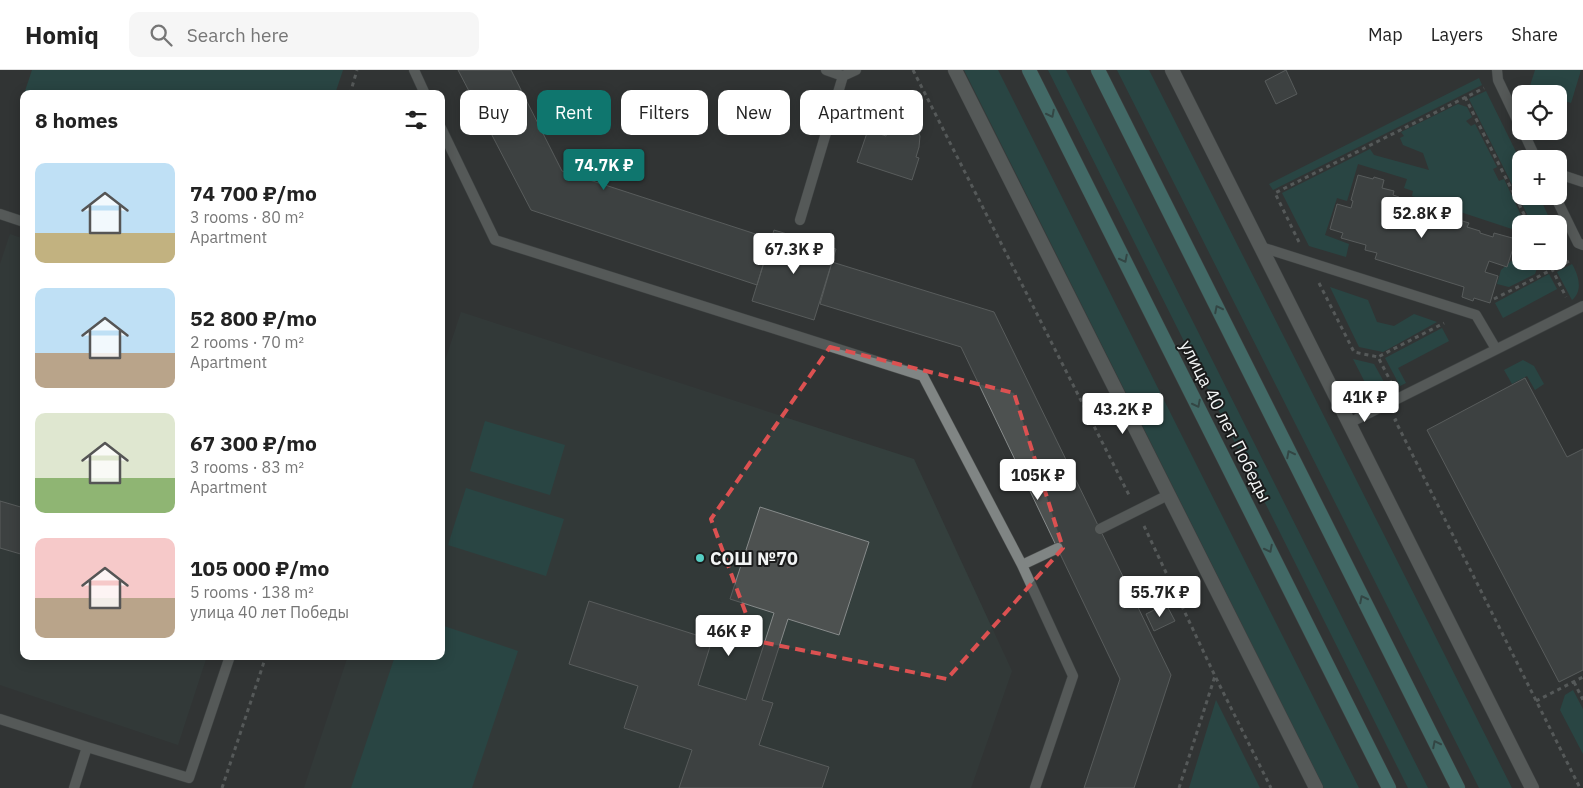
<!DOCTYPE html>
<html lang="en">
<head>
<meta charset="utf-8">
<style>
	body { margin:0; font-family:"IBM Plex Sans",sans-serif; background:#f6f6f6; color:#222; height:100vh; display:flex; flex-direction:column; font-size:19px; white-space:nowrap }
	* { box-sizing:border-box; margin:0 }
	p { font-size:16px; color:#767676 }
	.icon { flex:none; width:28px; height:28px; fill:none; stroke:currentColor; stroke-width:2; stroke-linecap:round; stroke-linejoin:round }
	.map { position:relative; flex:1; overflow:hidden }
	.details { position:absolute; left:20px; top:20px; width:425px; height:570px; display:flex; flex-direction:column; background:#fff; border-radius:10px; box-shadow:0 2px 12px #0003 }
	.details>* { flex:none }
	.guide { position:absolute; left:460px; top:20px; width:475px; height:45px; display:flex; gap:10px }
	.tools { position:absolute; left:1512px; top:15px; display:grid; gap:10px }
	.tools a { display:grid; place-items:center; width:55px; height:55px; border-radius:10px; background:#fff; box-shadow:0 2px 12px #0003; font-size:25px }
	.price { position:absolute; translate:-50% -42px; padding:0 11px; border-radius:5px; background:#fff; color:#222; font-size:16px; line-height:32px; filter:drop-shadow(0 1px 2px #0008) }
	.price::after { content:''; position:absolute; left:50%; top:30px; width:15px; height:11px; margin-left:-8px; background:inherit; clip-path:polygon(0 0,100% 0,50% 100%) }
	.price.active { background:#0f766e; color:#fff }
	ul { padding:0; list-style:none }
	li { display:flex; align-items:center; gap:15px; height:125px; padding:0 15px }
	li span { display:grid; place-items:center; flex:none; width:140px; height:100px; border-radius:10px; color:#555 }
	li>.icon { margin-inline-start:auto }
	span .icon { width:60px; height:60px; fill:#fffc; stroke-width:1 }
	li b { font-size:21px }
	h2 { display:flex; justify-content:space-between; align-items:center; height:60px; padding:0 15px; font-size:21px }
	.chip { padding:0 18px; border-radius:10px; background:#fff; box-shadow:0 2px 12px #0003; font-size:18px; line-height:45px }
	.chip.active { background:#0f766e; color:#fff }
	header { display:flex; align-items:center; gap:30px; box-sizing:border-box; height:70px; padding:0 25px; background:#fff; border-bottom:1px solid #e0e0e0 }
	header strong { font-size:24px }
	nav { display:flex; gap:28px; margin-inline-start:auto; font-size:18px }
	.search { width:350px; height:45px; background:#f6f6f6; display:flex; align-items:center; gap:12px; box-sizing:border-box; padding:0 18px; border-radius:10px; color:#767676; font-size:19px }
	.map>svg:first-child { display:block }
	.built { fill:#343f3d }
	.green { fill:#1f5a55 }
	.building { fill:#4d5150; stroke:#878b8b }
	.lines { fill:none; stroke-linecap:round; stroke-linejoin:round }
	.service-casing { stroke:#4d504f; stroke-width:11 }
	.minor-casing { stroke:#4d504f; stroke-width:15 }
	.primary-casing { stroke:#4d504f; stroke-width:15 }
	.path { stroke:#828585; stroke-width:3; stroke-dasharray:4 4; stroke-linecap:butt }
	.service { stroke:#808584; stroke-width:10 }
	.minor { stroke:#808584; stroke-width:14 }
	.primary { stroke:#58a9a3; stroke-width:14 }
	.oneway { stroke:#365b58 }
	.marked { fill:none; stroke:#dc5151; stroke-width:4; stroke-dasharray:10 6; stroke-linejoin:round }
	.poi-dot { fill:#56cec3; stroke:#1a1b1b; stroke-width:2 }
	.labels { text-anchor:middle; dominant-baseline:central; stroke-width:4; stroke-linejoin:round; paint-order:stroke }
	.street-label { font-size:18px; fill:#f3f5f5; stroke:#1a1b1b }
	.poi-label { font-size:18px; font-weight:bold; fill:#f3f5f5; stroke:#1a1b1b; text-anchor:start }
</style>
</head>
<body>
<header>
<strong>Homiq</strong>
<div class="search"><svg class="icon" aria-label="search" viewBox="0 0 24 24"><circle cx="10" cy="10" r="6"/><path d="M15 15l6 6"/></svg>Search here</div>
<nav><a>Map</a><a>Layers</a><a>Share</a></nav>
</header>
<div class="map">
<svg width="1583" height="718" viewBox="0 0 1583 718">
	<rect width="100%" height="100%" fill="#313434"/>
	<!-- built -->
	<path class="built" d="M10,164l14,5v417h183l-29,89 -178,-60v-421z
		M461,242l453,147 98,212 -41,117h-667l44,-132h93v-283z"/>
	<!-- green -->
	<path class="green" d="M32,0h311l-8,24h-311z
		M964,0h34l361,718h-35z
		M1048,0h18l362,718h-20z
		M1117,0h32l363,718h-33z
		M1535,0h46l-10,33 -12,-4v-5h-16l-14,-5z
		M1479,8l3,7 -209,105 -4,-6z
		M1486,21l35,71v34h18l13,28h-20l-63,-125z
		M1458,34l9,3 5,10 -6,4 5,5 4,-2 22,43 -4,2 6,12 5,-2 21,45h-4v31l-9,-3 6,-21 -106,-35 1,-5 -9,-3 3,-9 -49,-15 -11,37 -10,-3 -12,37 24,9 -3,13 -37,-11 -27,-53 88,-44 4,6 55,15 -6,-17 -20,-8 -3,-7 4,-2 -3,-4z
		M1511,191l26,7 -2,6 -26,13 -12,-3 4,-14z
		M1572,194c7,12 11,27 0,36l-15,-28z
		M1549,204l8,15 -54,29 -8,-15z
		M1330,217l38,13 9,22 17,4 20,-12 23,8 -54,30 -24,-5z
		M1442,258l7,13 -51,27 8,15 -6,3 -15,-28z
		M1353,289l21,5 15,27 -15,9z
		M1523,290l11,6 10,18 -9,6 -8,-14 -15,8 -8,-14z
		M485,351l80,24 -15,50 -80,-24z
		M466,418l98,31 -18,57 -98,-31z
		M441,555l77,26 -46,137h-121l44,-132h46z
		M1573,620l10,19v45l-23,-44 5,-15z
		M1216,630l44,88h-71z"/>
	<!-- building -->
	<path class="building" d="M458,0h53l51,101 209,68 -14,46 -226,-75z
		M1286,0l11,24 -21,10 -11,-23z
		M901,50l8,1 6,4 5,11 -1,11 -3,10 3,1 -7,22 -55,-18 11,-32 18,6 3,-9 5,-5z
		M1358,105l15,4 1,-2 10,3 -2,8 12,3 -1,4 6,2 -2,4 72,22 -2,4 13,4v2l13,4 1,-4 22,6 -9,28 -18,-6 -4,11 13,4 -8,27 -16,-5 -1,3 -11,-4 2,-10 -89,-28 2,-6 -12,-3 1,-5 -25,-7 2,-5 -13,-4 7,-25 14,4 2,-7 -2,-1z
		M774,160l62,19 -22,71 -62,-19z
		M832,192l162,50 177,363 -37,113h-50l36,-109 -159,-332 -141,-43z
		M1525,308l42,79 16,-8v221l-24,12 -132,-252z
		M0,431l24,7v47l-24,-7z
		M760,437l109,35 -30,93 -51,-16 -26,81 11,3 -14,42 70,22 -7,21h-143l13,-38 -68,-22 14,-42 -69,-22 20,-63 123,39 -14,45 48,15 28,-87 -44,-14z
		M1166,534l9,17 -21,10 -8,-17z"/>
	<g class="lines">
		<defs>
			<path id="service" d="M414,0l11,24
				M826,0l17,6 13,-6
				M1497,0l1,10 23,48
				M441,58l54,112 428,136 99,189 51,111 -38,112
				M1523,61l13,28
				M1559,104l24,8
				M1555,126l23,47 5,2
				M0,144l24,8
				M800,150l43,-144
				M1261,177l215,68 20,34
				M1349,353l234,-117
				M1100,459l68,-34
				M1022,495l36,-17
				M0,649l87,28 -13,41
				M87,677l102,31 41,-122"/>
			<path id="minor" d="M955,0l361,718
				M1172,0l360,718"/>
			<path id="primary" d="M1029,0l360,718
				M1098,0l360,718"/>
		</defs>
		<!-- service casing -->
		<use href="#service" class="service-casing"/>
		<!-- minor casing -->
		<use href="#minor" class="minor-casing"/>
		<!-- primary casing -->
		<use href="#primary" class="primary-casing"/>
		<!-- path -->
		<path class="path" d="M913,0l216,425
			M350,24l7,-24
			M1465,27l64,127
			M1299,172l-24,-49 209,-105
			M1548,191l18,36
			M1319,213l35,69 24,5
			M1494,229l77,-39
			M1392,314l-14,-27 66,-34
			M1397,349l-2,1 185,368
			M1144,456l71,150 56,112
			M1574,612l9,18
			M1536,631l47,-24
			M222,718l44,-132
			M1179,718l36,-112"/>
		<!-- service -->
		<use href="#service" class="service"/>
		<!-- minor -->
		<use href="#minor" class="minor"/>
		<!-- primary -->
		<use href="#primary" class="primary"/>
	</g>
	<!-- one-way arrows -->
	<defs><path id="oneway-chevron" d="M-2-3.5L2.5 0L-2 3.5" fill="none" stroke-width="1.6" stroke-linecap="round" stroke-linejoin="round" transform="scale(1.25)"/></defs>
	<g class="oneway">
		<use href="#oneway-chevron" transform="translate(1051 44) rotate(63)"/>
		<use href="#oneway-chevron" transform="translate(1124 189) rotate(63)"/>
		<use href="#oneway-chevron" transform="translate(1218 239) rotate(-117)"/>
		<use href="#oneway-chevron" transform="translate(1197 334) rotate(63)"/>
		<use href="#oneway-chevron" transform="translate(1290 384) rotate(-117)"/>
		<use href="#oneway-chevron" transform="translate(1269 479) rotate(63)"/>
		<use href="#oneway-chevron" transform="translate(1363 529) rotate(-117)"/>
		<use href="#oneway-chevron" transform="translate(1436 674) rotate(-117)"/>
	</g>
	<!-- marked area -->
	<path d="M0 0H1583V718H0ZM830,277l184,46 49,155 -116,131 -191,-38 -45,-122z" fill="#313434" fill-opacity=".55" fill-rule="evenodd"/>
	<path class="marked" d="M830,277l184,46 49,155 -116,131 -191,-38 -45,-122z"/>
	<!-- markers -->
	<circle class="poi-dot" cx="700" cy="488" r="5"/>
	<g class="labels">
		<!-- street labels -->
		<g class="street-label">
			<text transform="translate(1226 351) rotate(63)">улица 40 лет Победы</text>
		</g>
		<!-- poi labels -->
		<g class="poi-label">
			<text x="710" y="488">СОШ №70</text>
		</g>
	</g>
</svg>
<div class="tools">
<a><svg class="icon" aria-label="locate" viewBox="0 0 24 24"><circle cx="12" cy="12" r="6"/><path d="M12 2v4M12 18v4M2 12h4M18 12h4"/></svg></a>
<a>+</a>
<a>−</a>
</div>
<b class="price active" style="left:604px;top:121px">74.7K ₽</b>
<b class="price" style="left:1422px;top:169px">52.8K ₽</b>
<b class="price" style="left:794px;top:205px">67.3K ₽</b>
<b class="price" style="left:1365px;top:353px">41K ₽</b>
<b class="price" style="left:1123px;top:365px">43.2K ₽</b>
<b class="price" style="left:1038px;top:431px">105K ₽</b>
<b class="price" style="left:1160px;top:548px">55.7K ₽</b>
<b class="price" style="left:729px;top:587px">46K ₽</b>
<div class="guide">
<a class="chip">Buy</a>
<a class="chip active">Rent</a>
<a class="chip">Filters</a>
<a class="chip">New</a>
<a class="chip">Apartment</a>
</div>
<section class="details">
<h2>8 homes<svg class="icon" aria-label="filters" viewBox="0 0 24 24"><path d="M4 7h16M4 17h16"/><circle cx="9" cy="7" r="2"/><circle cx="15" cy="17" r="2"/></svg></h2>
<ul>
<li><span style="background:linear-gradient(#bfe0f5 70%,#c2b280 0)"><svg class="icon" aria-label="home" viewBox="0 0 24 24"><path d="M3 11l9-7 9 7M6 9v11h12V9"/></svg></span><div><b>74 700 ₽/mo</b><p>3 rooms · 80 m²</p><p>Apartment</p></div></li>
<li><span style="background:linear-gradient(#bfe0f5 65%,#b9a48a 0)"><svg class="icon" aria-label="home" viewBox="0 0 24 24"><path d="M3 11l9-7 9 7M6 9v11h12V9"/></svg></span><div><b>52 800 ₽/mo</b><p>2 rooms · 70 m²</p><p>Apartment</p></div></li>
<li><span style="background:linear-gradient(#dfe7d0 65%,#8fb573 0)"><svg class="icon" aria-label="home" viewBox="0 0 24 24"><path d="M3 11l9-7 9 7M6 9v11h12V9"/></svg></span><div><b>67 300 ₽/mo</b><p>3 rooms · 83 m²</p><p>Apartment</p></div></li>
<li><span style="background:linear-gradient(#f6c9c9 60%,#b9a48a 0)"><svg class="icon" aria-label="home" viewBox="0 0 24 24"><path d="M3 11l9-7 9 7M6 9v11h12V9"/></svg></span><div><b>105 000 ₽/mo</b><p>5 rooms · 138 m²</p><p>улица 40 лет Победы</p></div></li>
</ul>
</section>
</div>
</body>
</html>
